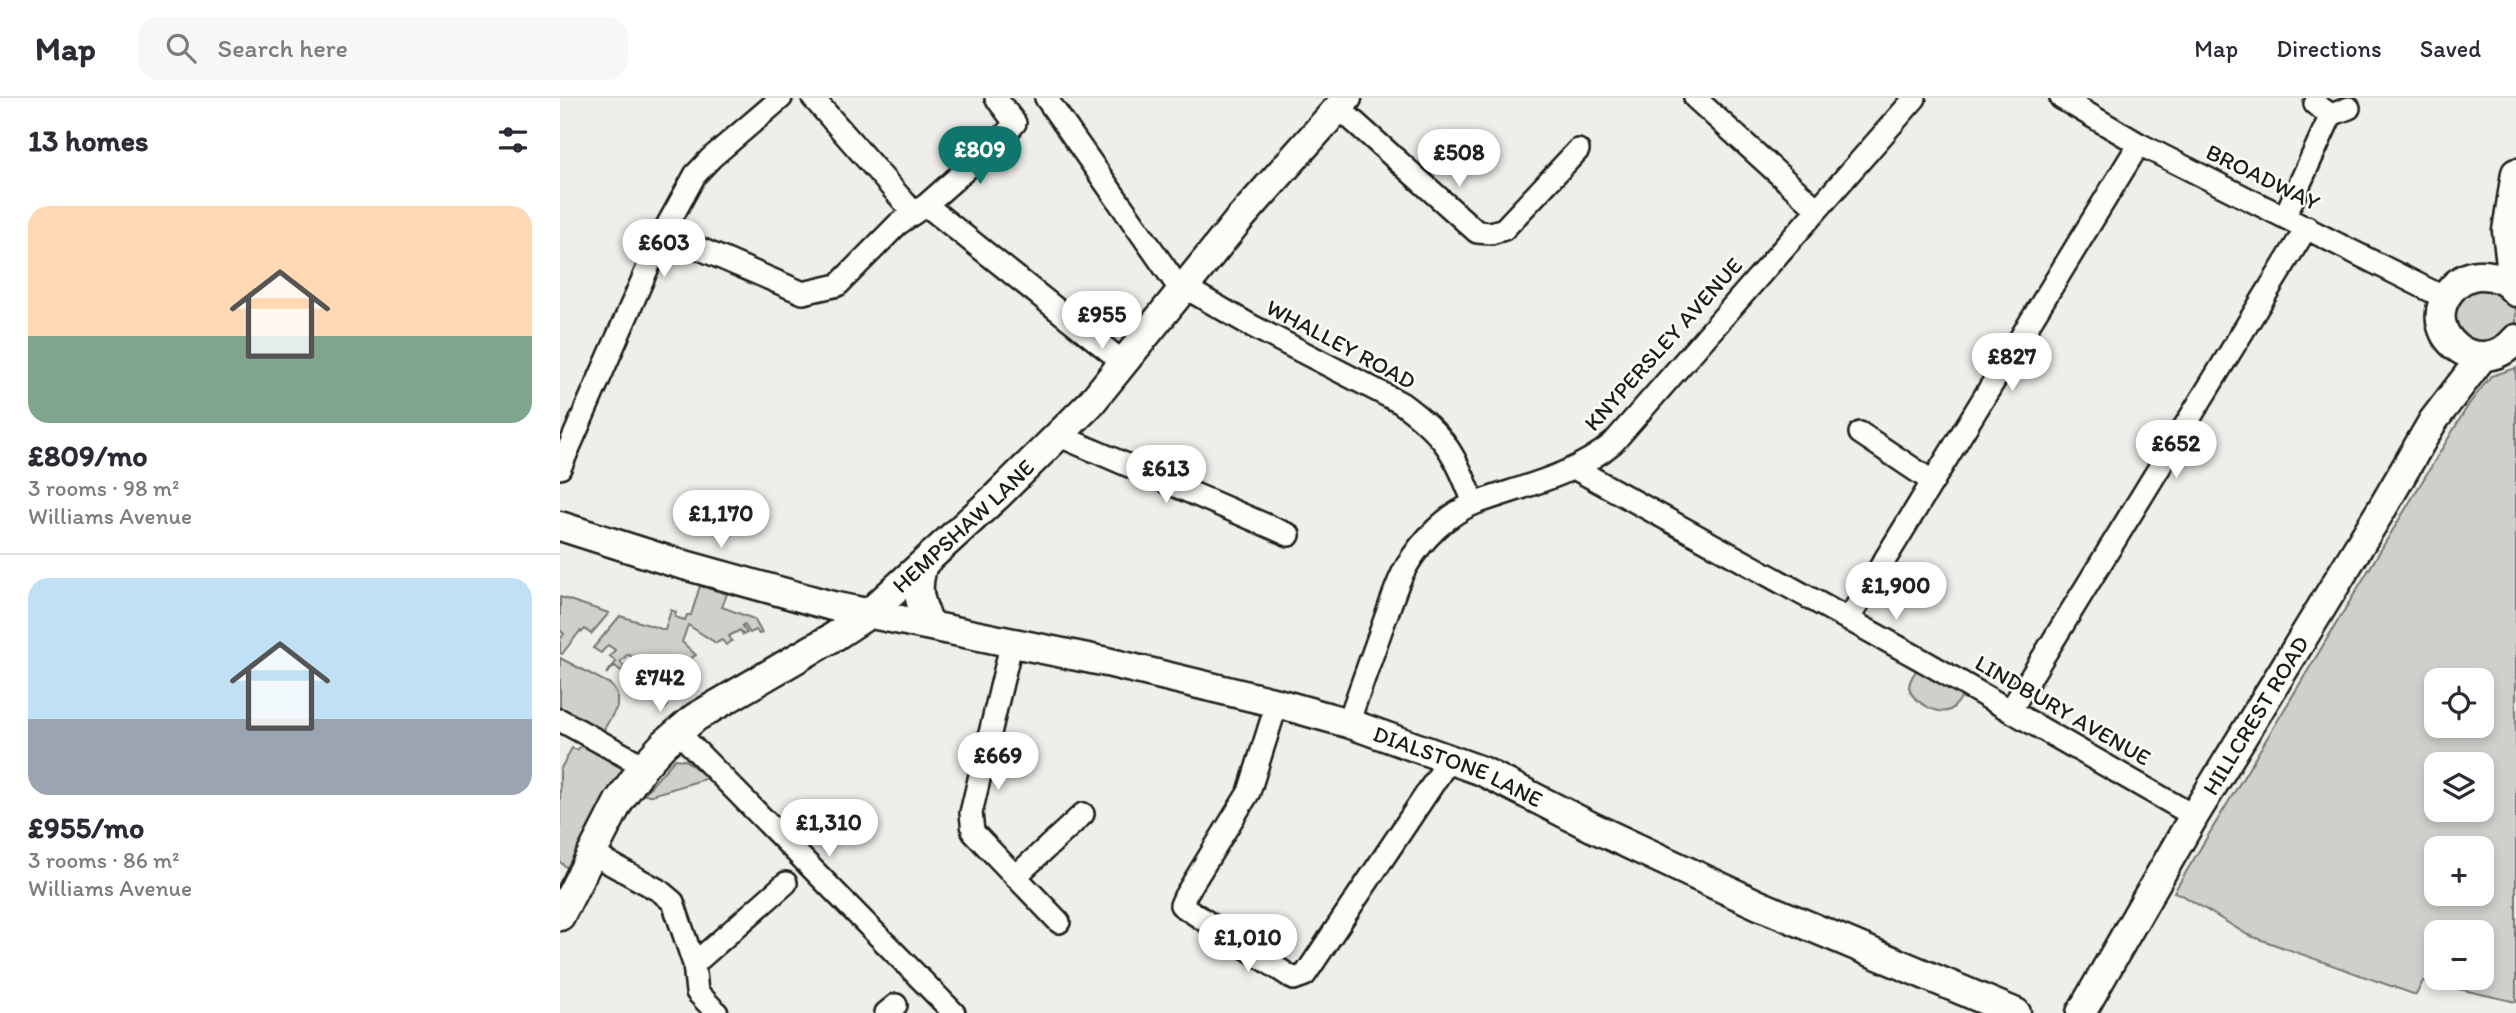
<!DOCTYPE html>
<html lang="en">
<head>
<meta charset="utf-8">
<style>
	body { margin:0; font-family:Itim,sans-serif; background:#f7f7f7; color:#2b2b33; height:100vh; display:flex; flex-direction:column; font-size:26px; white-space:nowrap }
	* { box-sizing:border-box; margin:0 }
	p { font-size:23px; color:#7c7c81 }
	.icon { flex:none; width:38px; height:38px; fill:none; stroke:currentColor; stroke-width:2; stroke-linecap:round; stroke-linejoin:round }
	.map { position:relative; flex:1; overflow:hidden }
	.panel { display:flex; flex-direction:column; background:#fff; width:560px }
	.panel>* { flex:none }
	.fabs { position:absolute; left:1864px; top:570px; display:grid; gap:14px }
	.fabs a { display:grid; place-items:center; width:70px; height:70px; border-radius:14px; background:#fff; box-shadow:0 4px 10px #0003; font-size:35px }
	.price { position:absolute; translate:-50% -60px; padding:0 16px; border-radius:24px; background:#fff; color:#222; font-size:23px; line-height:46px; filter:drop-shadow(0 2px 4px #0008) }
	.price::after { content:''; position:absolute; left:50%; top:42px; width:21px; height:16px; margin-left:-10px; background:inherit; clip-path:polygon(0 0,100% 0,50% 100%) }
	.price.on { background:#0f766e; color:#fff }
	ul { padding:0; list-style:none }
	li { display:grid; align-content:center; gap:14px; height:371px; padding:0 28px }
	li+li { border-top:2px solid #e1e1e2 }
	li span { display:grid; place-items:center; height:217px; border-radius:21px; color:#555 }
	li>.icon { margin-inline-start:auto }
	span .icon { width:126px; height:126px; fill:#fffc; stroke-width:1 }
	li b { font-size:30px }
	h2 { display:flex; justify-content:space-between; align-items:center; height:84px; padding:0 28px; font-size:30px }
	header { display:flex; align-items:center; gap:42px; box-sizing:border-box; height:98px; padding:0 35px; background:#fff; border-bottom:2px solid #e1e1e2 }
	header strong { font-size:33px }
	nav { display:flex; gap:38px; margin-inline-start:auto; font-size:24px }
	.search { width:490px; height:63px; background:#f7f7f7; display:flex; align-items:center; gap:18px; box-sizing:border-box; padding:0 24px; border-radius:21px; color:#7c7c81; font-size:26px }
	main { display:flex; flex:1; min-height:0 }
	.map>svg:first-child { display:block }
	.green { fill:#d0cfcc; stroke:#767674; stroke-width:2; fill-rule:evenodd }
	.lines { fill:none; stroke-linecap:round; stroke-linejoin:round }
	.street-casing { stroke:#1c1c1c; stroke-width:26 }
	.secondary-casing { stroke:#1c1c1c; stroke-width:33 }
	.street { stroke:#fdfcf7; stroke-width:21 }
	.secondary { stroke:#fdfcf7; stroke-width:28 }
	.labels { text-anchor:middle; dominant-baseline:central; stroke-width:5; stroke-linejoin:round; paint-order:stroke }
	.street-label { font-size:23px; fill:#1c1c1c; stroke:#fdfcf7 }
</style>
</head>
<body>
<header>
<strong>Map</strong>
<div class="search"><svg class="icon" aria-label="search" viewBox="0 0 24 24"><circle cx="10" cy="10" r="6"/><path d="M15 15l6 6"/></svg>Search here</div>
<nav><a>Map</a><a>Directions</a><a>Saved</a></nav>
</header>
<main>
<section class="panel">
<h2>13 homes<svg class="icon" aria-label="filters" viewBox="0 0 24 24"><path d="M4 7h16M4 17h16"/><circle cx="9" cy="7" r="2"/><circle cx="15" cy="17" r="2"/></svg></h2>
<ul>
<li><span style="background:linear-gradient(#ffd9b3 60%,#7fa58c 0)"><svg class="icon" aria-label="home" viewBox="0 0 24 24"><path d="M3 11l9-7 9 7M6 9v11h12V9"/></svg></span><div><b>£809/mo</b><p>3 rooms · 98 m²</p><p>Williams Avenue</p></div></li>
<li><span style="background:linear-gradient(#bfe0f5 65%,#9aa5b1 0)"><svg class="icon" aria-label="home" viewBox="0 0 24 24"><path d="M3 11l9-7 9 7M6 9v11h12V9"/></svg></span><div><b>£955/mo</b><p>3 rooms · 86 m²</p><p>Williams Avenue</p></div></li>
</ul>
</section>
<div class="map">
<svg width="1956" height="915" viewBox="0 0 1956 915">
	<rect width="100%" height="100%" fill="#f0eeea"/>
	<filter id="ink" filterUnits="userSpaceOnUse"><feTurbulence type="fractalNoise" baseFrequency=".0143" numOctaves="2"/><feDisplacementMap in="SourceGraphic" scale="14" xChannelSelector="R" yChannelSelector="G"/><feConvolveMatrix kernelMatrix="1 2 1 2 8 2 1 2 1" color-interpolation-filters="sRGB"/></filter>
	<g filter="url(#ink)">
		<!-- green -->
		<path class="green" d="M1900,183l56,11v47l-34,18 -40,-47z
			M1956,270v634l-93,-21 -7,14 -168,-60 -66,-40 -8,-3 295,-488 22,-28zM1876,583h46v45h-46zM1876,667h46v45h-46zM1876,751h46v45h-46zM1876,835h46v45h-46z
			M140,488l27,8 -5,13 32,12 8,14 -3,1 -3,-4 -6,3 -6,-9 -2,2 5,7 -4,2 -3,-5 -11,6 3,5 -6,4 -4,-5 -6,3 -28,-18 -6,17 14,13 -5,3 3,5 -7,4 -3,-5 -11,6 3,5 -4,3 -6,-4 -4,3 3,5 -21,13 23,12 -1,3 -42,-22 15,-15 -11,-7 5,-6 -5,-4 -8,8 5,5 -4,4 -6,-5 -9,8 10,-12 -6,-6 5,-6 -7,-5 -7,8 -8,-5 27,-32 45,14 6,-20 5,2 -1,5 10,3 2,-5h4z
			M0,499l49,16 -18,21 -6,-5 -3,3 -2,-1 -18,23 -2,-1v-14l4,-5 -4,-4z
			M0,560l50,26 7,9v14l-14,24 -43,-22z
			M1362,564l45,25c-4,7 -9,19 -17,23 -12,6 -39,-9 -41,-23 0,-9 9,-18 13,-25z
			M22,647l40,24 -52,101 -10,-8v-92l12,-22 5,2z
			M115,661l10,1 23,18 -56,17h-9z"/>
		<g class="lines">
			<defs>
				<path id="street" d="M221,0l-70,60 -16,17 -32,58 140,60 35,-8 60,-61 28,-19 79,-70 10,-12 -19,-25
					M253,0l101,115
					M486,0l129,184 77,44 149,77c45,33 53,50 73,100
					M1135,0l122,111
					M1501,0l78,46 306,154
					M1755,6l16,11 18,-7
					M779,10l138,124 14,1 13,-4 74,-79
					M366,107l198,158
					M1725,118l46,-101
					M1300,335l73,49
					M500,338l229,99
					M0,370l103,-235
					M1014,370l348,192 272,156
					M1288,522l291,-476
					M452,543l-41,172 2,19 86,90
					M717,605l-28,89 -64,104 -4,9 113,74 11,-4 144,-215
					M1450,613l297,-484
					M0,622l84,46
					M788,625c12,-34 24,-68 36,-101 7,-18 12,-38 22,-55 15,-26 42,-54 70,-64 47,-17 98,-27 137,-60l302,-345
					M117,633l277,282
					M31,755l69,38 13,11 21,62 3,28 20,21
					M456,778l67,-62
					M134,866l92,-81
					M326,915l10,-8"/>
				<g id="secondary">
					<path d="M1954,191l-7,-58 9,-58"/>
					<path d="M1956,194c-9,-12 -23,-18 -38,-17 -11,1 -21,7 -28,16 -33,42 29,92 66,48"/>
					<path id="s1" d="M0,428l110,35 162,45 275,56 170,41 71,20 134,48 110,56 167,78 257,108"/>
					<path d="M363,466c-8,26 -4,36 6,60"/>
					<path id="s2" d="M0,818l59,-115 25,-35 20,-22 32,-27 139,-81 32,-21 131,-120 92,-91 147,-182 110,-124"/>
					<path id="s3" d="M1521,915l113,-197 189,-309 50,-86 49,-64"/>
				</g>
			</defs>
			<!-- street casing -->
			<use href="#street" class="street-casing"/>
			<!-- secondary casing -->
			<use href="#secondary" class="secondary-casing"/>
			<!-- street -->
			<use href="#street" class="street"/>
			<!-- secondary -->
			<use href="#secondary" class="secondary"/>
		</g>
	</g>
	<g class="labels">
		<!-- street labels -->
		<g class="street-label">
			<text transform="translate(1703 79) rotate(26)">BROADWAY</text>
			<text transform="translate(781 246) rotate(28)">WHALLEY ROAD</text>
			<text transform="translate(1103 246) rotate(-48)">KNYPERSLEY AVENUE</text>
			<text stroke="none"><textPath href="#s2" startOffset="574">HEMPSHAW LANE</textPath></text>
			<text transform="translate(1503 612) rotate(30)">LINDBURY AVENUE</text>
			<text stroke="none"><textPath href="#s3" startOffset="345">HILLCREST ROAD</textPath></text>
			<text stroke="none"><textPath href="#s1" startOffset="931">DIALSTONE LANE</textPath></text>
		</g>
	</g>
</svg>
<div class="fabs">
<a><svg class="icon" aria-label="locate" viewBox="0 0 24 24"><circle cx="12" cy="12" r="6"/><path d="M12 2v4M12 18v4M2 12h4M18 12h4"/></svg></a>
<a><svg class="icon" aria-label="layers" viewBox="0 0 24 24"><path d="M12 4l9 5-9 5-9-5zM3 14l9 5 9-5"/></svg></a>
<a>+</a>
<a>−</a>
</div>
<b class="price on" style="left:420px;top:88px">£809</b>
<b class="price" style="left:899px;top:91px">£508</b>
<b class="price" style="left:104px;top:181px">£603</b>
<b class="price" style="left:542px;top:253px">£955</b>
<b class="price" style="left:1452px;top:295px">£827</b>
<b class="price" style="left:1616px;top:382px">£652</b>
<b class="price" style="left:606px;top:407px">£613</b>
<b class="price" style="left:161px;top:452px">£1,170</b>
<b class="price" style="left:1336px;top:524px">£1,900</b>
<b class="price" style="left:100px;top:616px">£742</b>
<b class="price" style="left:438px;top:694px">£669</b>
<b class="price" style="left:269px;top:761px">£1,310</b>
<b class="price" style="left:688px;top:876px">£1,010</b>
</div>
</main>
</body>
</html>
